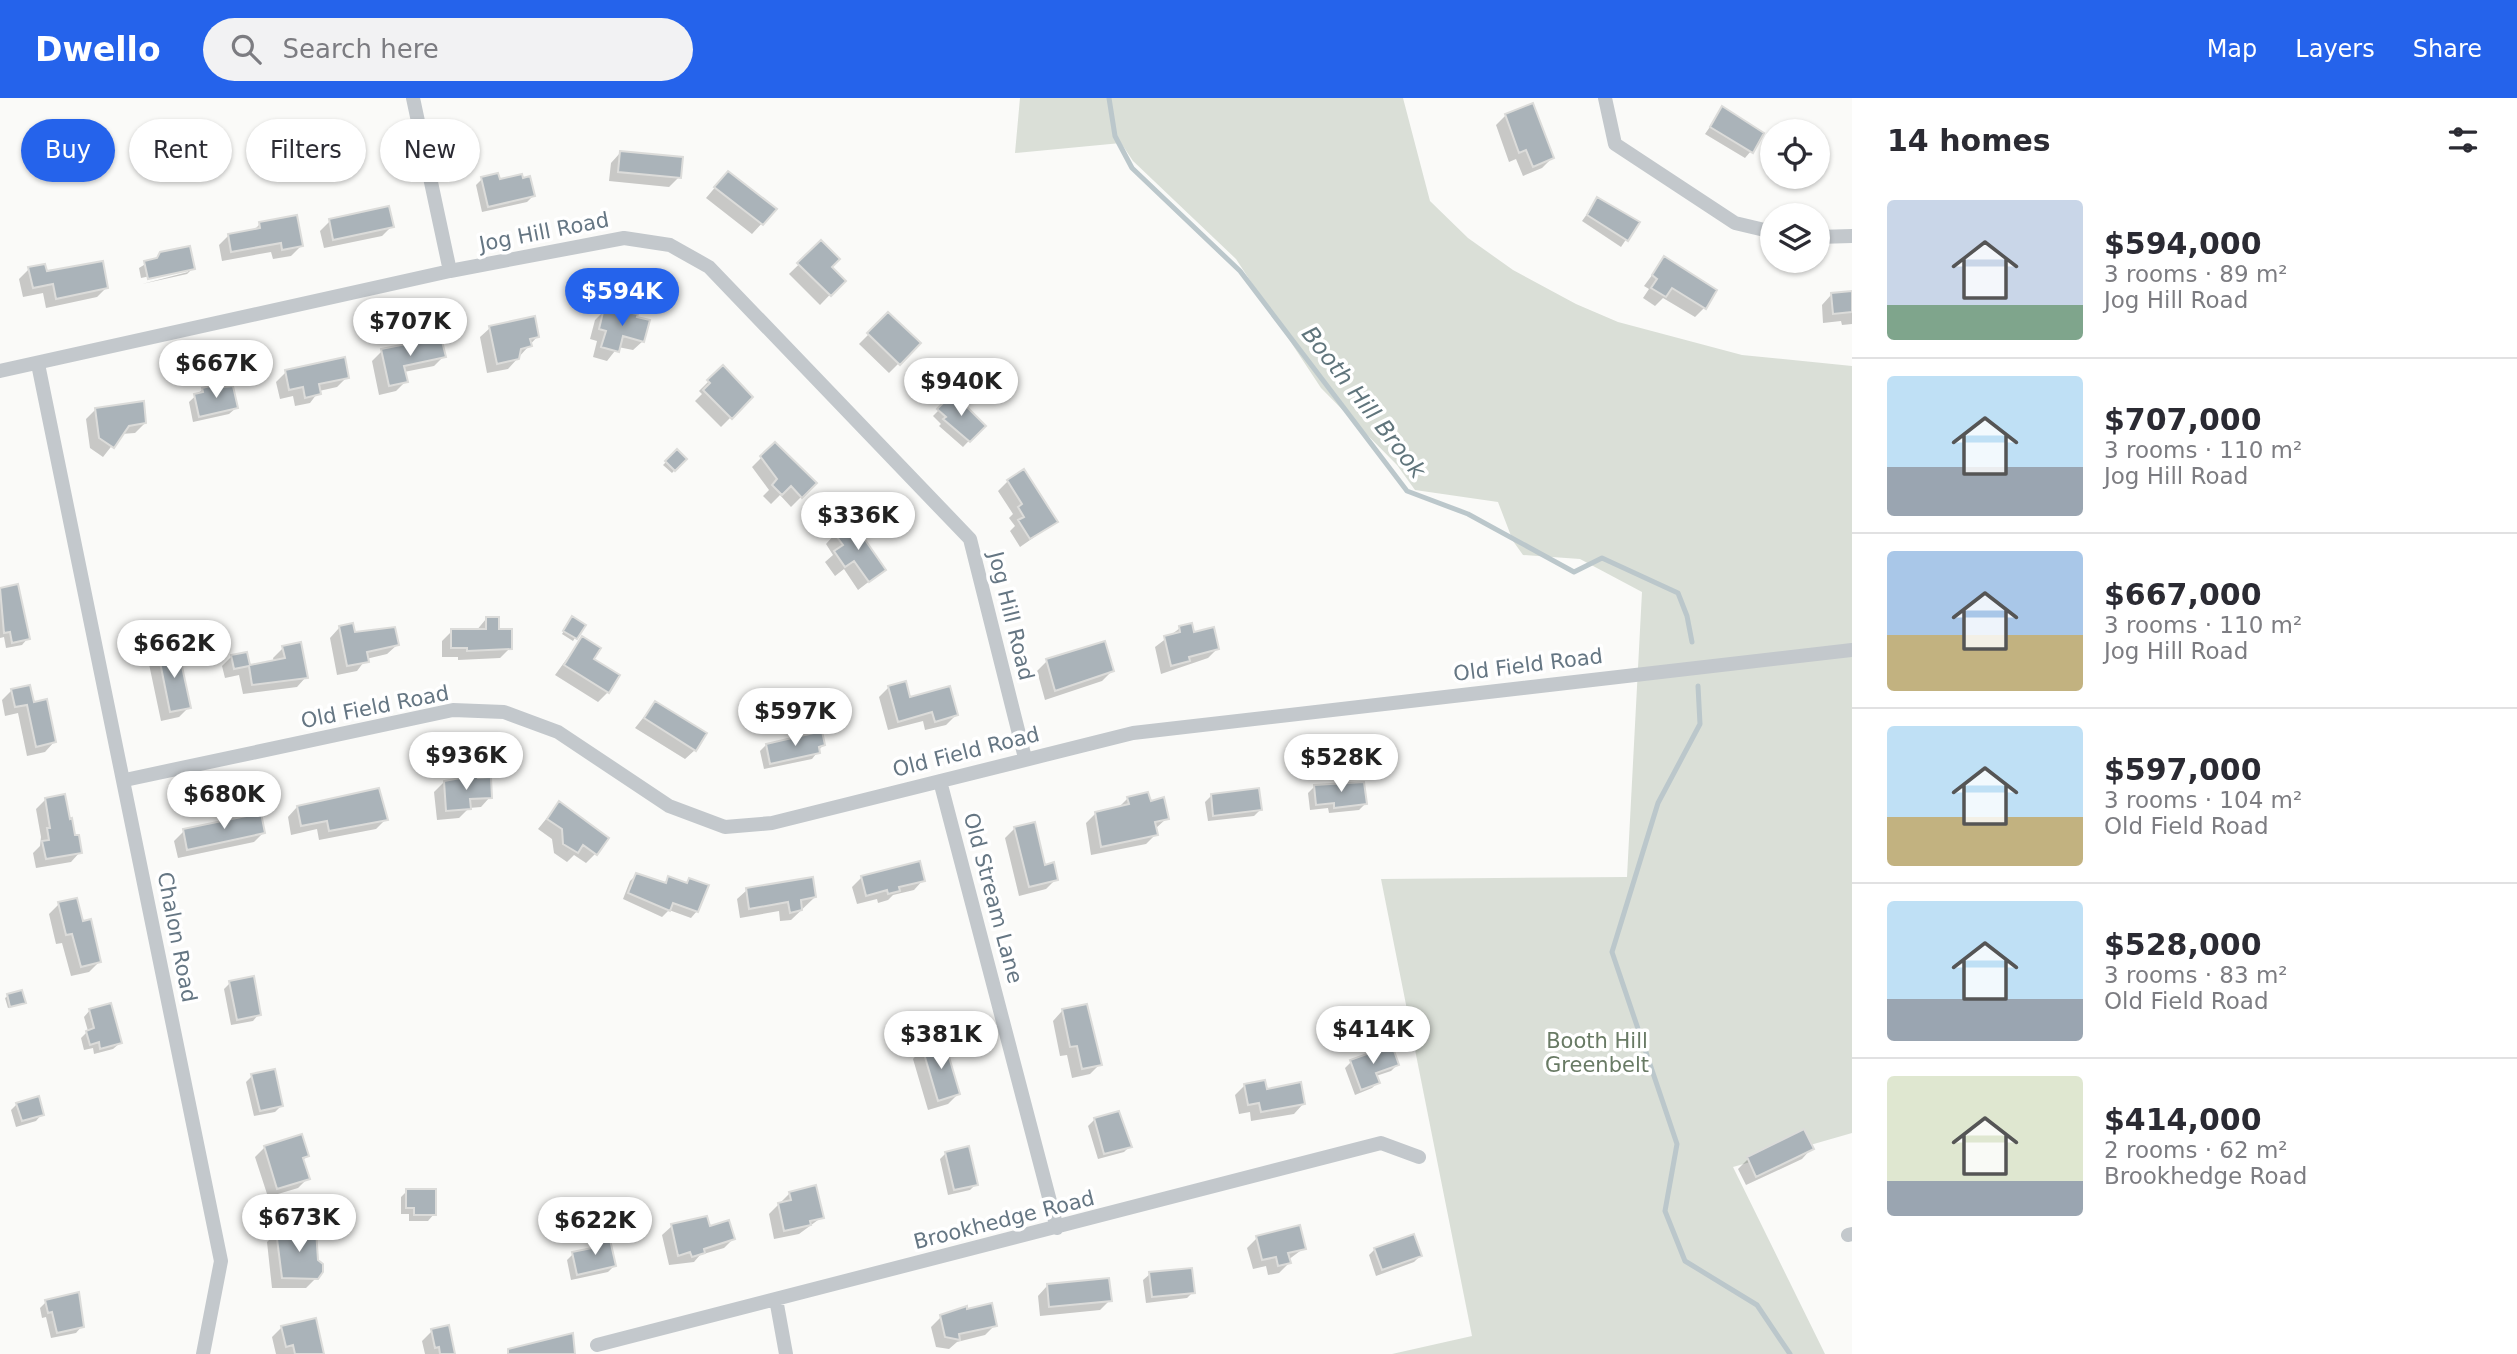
<!DOCTYPE html>
<html lang="en">
<head>
<meta charset="utf-8">
<style>
	body { margin:0; font-family:"DejaVu Sans",sans-serif; background:#f2f2f3; color:#2b2b33; height:100vh; display:flex; flex-direction:column; font-size:26px; white-space:nowrap }
	* { box-sizing:border-box; margin:0 }
	p { font-size:23px; color:#7c7c81 }
	.icon { flex:none; width:38px; height:38px; fill:none; stroke:currentColor; stroke-width:2; stroke-linecap:round; stroke-linejoin:round }
	.map { position:relative; flex:1; overflow:hidden }
	.panel { display:flex; flex-direction:column; background:#fff; width:665px }
	.panel>* { flex:none }
	.guide { position:absolute; left:21px; top:21px; width:665px; height:63px; display:flex; gap:14px }
	.buttons { position:absolute; left:1760px; top:21px; display:grid; gap:14px }
	.buttons a { display:grid; place-items:center; width:70px; height:70px; border-radius:50%; background:#fff; box-shadow:0 2px 5px #0004; font-size:35px }
	.price { position:absolute; translate:-50% -60px; padding:0 16px; border-radius:24px; background:#fff; color:#222; font-size:23px; line-height:46px; filter:drop-shadow(0 2px 4px #0008) }
	.price::after { content:''; position:absolute; left:50%; top:42px; width:21px; height:16px; margin-left:-10px; background:inherit; clip-path:polygon(0 0,100% 0,50% 100%) }
	.price.on { background:#2563eb; color:#fff }
	ul { padding:0; list-style:none }
	li { display:flex; align-items:center; gap:21px; height:175px; padding:0 35px }
	li+li { border-top:2px solid #e1e1e2 }
	li span { display:grid; place-items:center; flex:none; width:196px; height:140px; border-radius:7px; color:#555 }
	li>.icon { margin-inline-start:auto }
	span .icon { width:84px; height:84px; fill:#fffc; stroke-width:1 }
	li b { font-size:30px }
	h2 { display:flex; justify-content:space-between; align-items:center; height:84px; padding:0 35px; font-size:30px }
	.tag { padding:0 24px; border-radius:32px; background:#fff; box-shadow:0 2px 5px #0004; font-size:24px; line-height:63px }
	.tag.on { background:#2563eb; color:#fff }
	header { display:flex; align-items:center; gap:42px; box-sizing:border-box; height:98px; padding:0 35px; background:#2563eb; color:#fff }
	header strong { font-size:33px }
	nav { display:flex; gap:38px; margin-inline-start:auto; font-size:24px }
	.search { width:490px; height:63px; background:#f2f2f3; display:flex; align-items:center; gap:18px; box-sizing:border-box; padding:0 24px; border-radius:38px; color:#7c7c81; font-size:26px }
	main { display:flex; flex:1; min-height:0 }
	.map>svg:first-child { display:block }
	.green { fill:#dadfd7 }
	.shadow { fill:#0003 }
	.lines { fill:none; stroke-linecap:round; stroke-linejoin:round }
	.stream { stroke:#bbc7cb; stroke-width:5 }
	.building { fill:#aab3b9; stroke:#dcdcda; stroke-width:2 }
	.minor { stroke:#c3c8cc; stroke-width:14 }
	.labels { text-anchor:middle; dominant-baseline:central; stroke-width:7; stroke-linejoin:round; paint-order:stroke }
	.street-label { font-size:21px; fill:#657683; stroke:#fff }
	.park-label { font-size:21px; fill:#687a64; stroke:#fff }
	.water-label { font-size:23px; font-style:italic; fill:#60757c; stroke:#fff }
</style>
</head>
<body>
<header>
<strong>Dwello</strong>
<div class="search"><svg class="icon" aria-label="search" viewBox="0 0 24 24"><circle cx="10" cy="10" r="6"/><path d="M15 15l6 6"/></svg>Search here</div>
<nav><a>Map</a><a>Layers</a><a>Share</a></nav>
</header>
<main>
<div class="map">
<svg width="1852" height="1256" viewBox="0 0 1852 1256">
	<rect width="100%" height="100%" fill="#fafaf8"/>
	<!-- green -->
	<path class="green" d="M1020,0h383l27,103 38,37 45,32 63,34 42,18 124,33 110,11v767l-119,34 92,187h-433l80,-18 -91,-457 246,-2 15,-285 -62,-33 -57,-4 -10,-14 -15,-39 -83,-12 -18,-25 -76,-77 -85,-129 -103,-98 -12,-18 -106,10z"/>
	<!-- shadow -->
	<path class="shadow" d="M1723,10l28,43 -6,7 -40,-24z
		M1506,17l46,43 -10,10 -19,8 -7,-17 -7,3 -13,-37z
		M620,55l59,24 -10,10 -60,-6 2,-18z
		M482,81l16,2 35,15 -6,6 -45,10 -6,-27z
		M718,86l56,26 -22,24 -46,-36z
		M1598,101l39,24 -16,24 -39,-26z
		M330,123l62,5 -10,10 -58,12 -4,-17z
		M260,126l41,22 -10,10 -18,3 -2,-7 -49,9 -3,-16 10,-10 24,-4z
		M821,145l9,24 13,14 -23,24 -31,-31z
		M189,150l4,20 -6,6 -45,10 46,-12v-4l-47,10 -2,-10 18,-11z
		M1664,161l40,49 -9,9 -32,-19 -8,8 -12,-8 6,-9 -5,-3z
		M29,171l77,19 -9,9 -51,11 -3,-15 -20,4 -4,-18z
		M1852,195v31l-10,1 -1,-4 -18,2 -1,-18 9,-10z
		M605,212l38,31 -10,9 -15,-3 -11,14 -14,-4 4,-16 -7,-2 5,-19z
		M888,217l31,28 -30,30 -30,-29z
		M490,230l47,9 -29,32 -21,4 -7,-36z
		M382,253l62,5 -10,10 -30,6 2,9 -10,10 -17,4 -7,-34z
		M723,269l28,30 -30,30 -26,-26 7,-7 -3,-3z
		M286,274l61,5 -10,10 -18,4 -9,12 -15,3 -2,-10 -13,3 -4,-17z
		M203,291l33,19 -7,6 -36,8 -4,-20z
		M953,298l30,30 -20,21 -24,-21 2,-2 -8,-8z
		M96,311l49,14 -10,10 -14,1 -18,23 -13,-9 -4,-29z
		M775,346l40,39 -24,24 -11,-12 -9,9 -8,-8 6,-6 -17,-23z
		M677,353l8,8 -13,14 -9,-8z
		M1008,383l48,41 -36,25 -10,-16 5,-5 -6,-8 4,-4 -15,-23z
		M835,436l49,36 -26,20 -14,-21 -9,7 -10,-14 8,-7 -7,-11z
		M17,488l11,52 -6,7 -16,3 -2,-11 -4,1v-48z
		M486,521l24,29 -10,10 -42,2v-3h-16v-16l10,-10h24z
		M570,523l13,4 -10,16 -11,-7z
		M339,530l14,6 23,-5 21,16 -10,9 -21,5 -9,12 -20,4 -7,-37z
		M1180,530l37,21 -9,9 -47,16 -6,-27z
		M582,540l26,54 -10,10 -43,-27z
		M283,550l23,29 -9,10 -54,7 -4,-19 -14,3 -3,-12 10,-10 14,-2 2,13 26,-5 -1,-4z
		M158,556l31,53 -10,10 -18,4 -12,-57z
		M1047,563l65,10 -10,10 -57,19 -8,-29z
		M889,589l20,12 47,16 -10,10 -21,5 -2,-9 -35,9 -9,-33z
		M12,592l20,14 22,38 -9,10 -18,4 -9,-43 -13,3 -3,-16z
		M655,605l40,47 -10,9 -50,-31z
		M766,647h57l-11,14 -48,10 -4,-18z
		M476,679l14,20 -9,10 -12,1 -10,10 -22,2 -3,-28 10,-10z
		M1314,689l51,17 -6,6 -30,3 -1,-5 -18,2 -2,-17z
		M1212,697l48,15 -6,6 -46,5 -3,-19z
		M1128,700l21,5 18,15 -12,11 1,5 -10,10 -55,11 -5,-32 10,-10 22,-5z
		M46,701l28,38 6,15 -9,10 -35,6 -3,-15 7,-7 1,-9 -5,-28z
		M559,705l37,50 -10,10 -12,-8 -7,7 -13,-9 -2,-14 -14,-10z
		M297,709l89,12 -10,10 -57,11 -2,-11 -26,6 -3,-18z
		M1015,730l41,51 -10,10 -27,7 -14,-58z
		M184,733l79,2 -9,9 -76,16 -4,-17z
		M636,777l27,9 6,-6 16,6 4,-4 8,31 -6,7 -22,-8 -7,7 -39,-18 7,-18z
		M862,779l61,3 -9,10 -21,5 -5,5 -10,3 -1,-4 -20,5 -5,-17z
		M747,792l68,7 -24,23 -11,1 -1,-10 -39,7 -3,-19z
		M59,806l23,19 17,39 -10,10 -18,4 -9,-33 -6,1 -7,-30z
		M230,885l29,31 -6,7 -22,4 -7,-36z
		M8,898l16,6 -16,6 -3,-10z
		M90,912l30,33 -7,6 -19,5 -1,-6 -9,2 -3,-12 7,-7 -4,-14z
		M1062,913l38,53 -10,10 -18,4 -5,-23 -7,1 -7,-35z
		M943,945l15,51 -10,10 -20,6 -15,-51 9,-10z
		M1351,964l46,3 -6,6 -15,5 2,6 -6,6 -17,7 -10,-27z
		M252,978l29,30 -6,6 -21,4 -8,-34z
		M1245,987l21,6 37,13 -9,10 -43,7 -1,-9 -11,2 -4,-19z
		M17,1006l25,10 -6,7 -20,6 -5,-17z
		M1095,1021l35,27 -6,6 -26,7 -10,-33z
		M265,1049l42,9 -5,5 6,17 -10,10 -30,9 -13,-40z
		M1811,1051l-9,10 -56,26 -8,-16 10,-10z
		M946,1055l30,31 -6,6 -22,5 -8,-36z
		M407,1093l27,23 -6,7h-19v-7h-8v-17z
		M790,1095l32,24 -23,17 -25,5 -5,-25z
		M672,1128l36,2 25,11 -9,9 -24,7 -6,7 -25,3 -7,-30z
		M277,1134l39,29v17l-10,10h-34l-5,-46z
		M1257,1140l47,10 -16,12 1,3 -10,10 -11,2 -2,-9 -13,3 -6,-21z
		M596,1142l18,26 -6,6 -37,8 -4,-20 6,-6 18,-4 -1,-4z
		M1375,1151l45,7 -6,6 -38,14 -7,-21z
		M1150,1176l43,18 -6,6 -41,5 -3,-23z
		M1047,1188l63,14 -10,10 -60,6 -2,-20z
		M46,1204l36,24 -6,7 -25,5 -5,-21 -4,1 -2,-10z
		M941,1219l54,8 -10,10 -28,7 -8,7 -13,-2 -5,-20z
		M282,1229l40,27h-46l-4,-17z
		M432,1233l22,23h-29l-3,-13z"/>
	<g class="lines">
		<!-- stream -->
		<path class="stream" d="M1109,0l6,38 17,32 108,103 167,220 61,23 106,58 28,-14 76,35 9,23 5,26
			M1698,588l2,38 -42,79 -46,149 65,192 -12,67 20,50 72,44 33,49"/>
	</g>
	<!-- building -->
	<path class="building" d="M1533,5l21,55 -21,9 -7,-17 -7,3 -14,-39z
		M1722,8l42,27 -11,20 -43,-26z
		M620,53l63,6 -2,21 -63,-6z
		M728,73l49,38 -14,16 -49,-38z
		M498,75l2,6 22,-5 1,4 7,-2 5,20 -47,11 -7,-30z
		M1597,99l43,25 -12,19 -41,-26z
		M389,108l5,21 -61,13 -4,-21z
		M297,117l6,31 -21,4 -1,-7 -50,9 -3,-18 32,-6 -1,-6z
		M821,142l19,19 -8,8 14,14 -15,15 -34,-33z
		M190,148l5,23 -47,10 -4,-18 13,-3 3,-6z
		M1664,158l53,34 -11,19 -34,-21 -6,9 -15,-9 6,-9 -5,-4z
		M103,163l5,27 -52,11 -3,-15 -20,4 -5,-21 17,-3 2,7z
		M1852,193v21l-19,2 -2,-21z
		M604,210l34,6 -1,3 13,3 -6,22 -21,-6 -4,16 -18,-5 5,-16 -7,-2z
		M888,214l33,31 -21,22 -33,-32z
		M535,218l4,21 -9,2 2,7 -11,3 -2,10 -22,5 -8,-38z
		M441,239l5,20 -42,9 4,16 -19,4 -8,-37z
		M345,259l4,21 -30,6 2,10 -16,4 -2,-11 -14,3 -4,-20z
		M723,267l30,32 -21,22 -29,-29 7,-7 -3,-3z
		M223,285l1,4 9,-1 5,22 -39,9 -5,-23 9,-2 -1,-4z
		M953,295l33,33 -16,16 -27,-23 3,-2 -9,-8z
		M144,303l2,22 -17,3 -15,22 -15,-10 -4,-30z
		M775,344l42,41 -15,15 -11,-12 -9,9 -10,-10 5,-6 -17,-23z
		M677,351l10,10 -12,12 -10,-10z
		M1024,371l34,53 -28,17 -12,-19 6,-3 -6,-10 4,-3 -15,-24z
		M852,423l34,49 -17,12 -15,-21 -9,6 -11,-16 9,-6 -9,-12z
		M18,486l12,55 -18,4 -2,-11 -6,1 -4,-45z
		M572,518l14,9 -9,14 -14,-8z
		M486,519h13v12h13v20l-45,2v-3h-16v-19h35z
		M353,525l2,9 40,-5 4,18 -32,7 2,10 -22,4 -8,-40z
		M1192,525l2,9 20,-5 5,22 -30,8 1,4 -19,5 -7,-30 16,-4 -1,-6z
		M582,538l19,12 -7,11 26,16 -11,18 -45,-28z
		M1105,543l9,30 -59,20 -9,-32z
		M301,544l7,36 -56,7 -3,-19 -15,3 -3,-14 16,-3 3,13 35,-7 -3,-12z
		M178,550l13,60 -21,4 -12,-60z
		M906,583l4,16 40,-11 8,29 -23,7 -3,-10 -34,10 -10,-36z
		M30,587l4,17 13,-3 9,43 -20,5 -9,-42 -12,2 -4,-18z
		M655,603l52,32 -11,18 -52,-33z
		M822,633l3,14 -6,2 1,6 -50,11 -4,-20z
		M477,677l1,3 13,-1 1,21 -22,1 1,10 -25,2 -2,-30z
		M1364,684l3,22 -33,4v-5l-18,2 -2,-20z
		M379,690l9,32 -59,11 -2,-10 -26,5 -4,-20z
		M1259,690l3,22 -49,6 -2,-22z
		M1148,694l3,9 13,-4 5,22 -14,3 3,13 -57,12 -6,-35 34,-8 -2,-7z
		M65,696l5,25 2,-1 3,17h4l3,18 -36,6 -4,-18 7,-1 -2,-12h3l-5,-30z
		M559,703l50,37 -12,17 -14,-10 -5,8 -15,-9 -1,-15 -15,-10z
		M261,715l4,20 -78,17 -4,-21z
		M1035,724l10,43 9,-3 4,18 -29,7 -15,-60z
		M920,763l5,20 -26,6 1,4 -12,3 -1,-4 -21,6 -5,-20z
		M636,775l30,10 2,-7 19,7 2,-5 20,7 -11,27 -25,-9 -3,8 -42,-18z
		M813,779l3,20 -15,3 1,10 -12,3 -2,-11 -39,7 -3,-21z
		M77,800l6,23 8,-2 10,43 -20,5 -9,-33 -6,1 -8,-33z
		M254,878l7,39 -24,5 -8,-39z
		M22,892l4,13 -16,4 -3,-13z
		M111,905l11,40 -22,6 -1,-7 -9,3 -4,-14 8,-3 -5,-19z
		M1087,906l15,61 -20,4 -5,-23 -7,1 -8,-38z
		M944,942l16,54 -22,7 -16,-54z
		M1392,947l7,20 -23,8 4,10 -19,7 -11,-30z
		M275,971l8,37 -23,5 -9,-37z
		M1265,982l2,9 34,-7 4,22 -44,8 -2,-9 -11,2 -4,-21z
		M39,998l5,19 -22,6 -6,-18z
		M1119,1013l13,36 -28,7 -10,-36z
		M1804,1031l10,20 -58,28 -9,-20z
		M302,1036l7,22 -6,2 7,21 -33,10 -13,-43z
		M969,1048l9,39 -24,5 -9,-38z
		M816,1087l8,33 -14,3 1,4 -27,6 -6,-28 13,-3 -2,-8z
		M406,1091h30v26h-22v-7h-8z
		M707,1118l3,10 19,-6 6,19 -31,10 1,4 -13,4 -2,-5 -12,4 -7,-32z
		M1300,1127l6,24 -18,4 3,10 -13,3 -2,-9 -14,3 -6,-24z
		M316,1131l2,31 5,4v8l-5,7 -36,-1 -6,-47z
		M1414,1136l8,22 -40,14 -8,-22z
		M609,1137l7,31 -39,9 -5,-23 25,-5 -2,-9z
		M1192,1170l3,25 -43,4 -3,-25z
		M1109,1180l3,23 -63,6 -2,-23z
		M79,1194l5,35 -27,6 -5,-21 -4,1 -3,-13z
		M992,1205l5,23 -38,8 1,6 -15,-3 -5,-22 27,-9v3z
		M316,1220l8,36h-29l-2,-9 -7,2 -5,-21z
		M449,1227l6,29h-15l-1,-7 -4,1 -4,-19z
		M573,1235l2,21h-67v-5z"/>
	<g class="lines">
		<!-- minor -->
		<path class="minor" d="M413,0l37,173
			M1605,0l10,46 120,79 38,9
			M1818,139l34,-1
			M38,266l183,897 -18,93
			M0,273l450,-100 174,-33 46,7 39,22 261,272 55,219
			M125,682l328,-70 51,2 54,20 111,74 56,21 47,-4 361,-90 719,-83
			M940,683l117,447
			M1848,1137l4,-1
			M776,1201l10,55
			M597,1247l784,-202 38,14"/>
	</g>
	<g class="labels">
		<!-- street labels -->
		<g class="street-label">
			<text transform="translate(544 134) rotate(-11)">Jog Hill Road</text>
			<text transform="translate(1011 518) rotate(76)">Jog Hill Road</text>
			<text transform="translate(1528 567) rotate(-7)">Old Field Road</text>
			<text transform="translate(375 609) rotate(-11)">Old Field Road</text>
			<text transform="translate(966 654) rotate(-14)">Old Field Road</text>
			<text transform="translate(993 800) rotate(75)">Old Stream Lane</text>
			<text transform="translate(177 839) rotate(79)">Chalon Road</text>
			<text transform="translate(1004 1122) rotate(-14)">Brookhedge Road</text>
		</g>
		<!-- park labels -->
		<g class="park-label">
			<text x="1597" y="943">Booth Hill<tspan x="1597" dy="24">Greenbelt</tspan></text>
		</g>
		<!-- water labels -->
		<g class="water-label">
			<text transform="translate(1364 304) rotate(52)">Booth Hill Brook</text>
		</g>
	</g>
</svg>
<div class="buttons">
<a><svg class="icon" aria-label="locate" viewBox="0 0 24 24"><circle cx="12" cy="12" r="6"/><path d="M12 2v4M12 18v4M2 12h4M18 12h4"/></svg></a>
<a><svg class="icon" aria-label="layers" viewBox="0 0 24 24"><path d="M12 4l9 5-9 5-9-5zM3 14l9 5 9-5"/></svg></a>
</div>
<b class="price on" style="left:622px;top:230px">$594K</b>
<b class="price" style="left:410px;top:260px">$707K</b>
<b class="price" style="left:216px;top:302px">$667K</b>
<b class="price" style="left:961px;top:320px">$940K</b>
<b class="price" style="left:858px;top:454px">$336K</b>
<b class="price" style="left:174px;top:582px">$662K</b>
<b class="price" style="left:795px;top:650px">$597K</b>
<b class="price" style="left:466px;top:694px">$936K</b>
<b class="price" style="left:1341px;top:696px">$528K</b>
<b class="price" style="left:224px;top:733px">$680K</b>
<b class="price" style="left:1373px;top:968px">$414K</b>
<b class="price" style="left:941px;top:973px">$381K</b>
<b class="price" style="left:299px;top:1156px">$673K</b>
<b class="price" style="left:595px;top:1159px">$622K</b>
<div class="guide">
<a class="tag on">Buy</a>
<a class="tag">Rent</a>
<a class="tag">Filters</a>
<a class="tag">New</a>
</div>
</div>
<section class="panel">
<h2>14 homes<svg class="icon" aria-label="filters" viewBox="0 0 24 24"><path d="M4 7h16M4 17h16"/><circle cx="9" cy="7" r="2"/><circle cx="15" cy="17" r="2"/></svg></h2>
<ul>
<li><span style="background:linear-gradient(#c9d6e8 75%,#7fa58c 0)"><svg class="icon" aria-label="home" viewBox="0 0 24 24"><path d="M3 11l9-7 9 7M6 9v11h12V9"/></svg></span><div><b>$594,000</b><p>3 rooms · 89 m²</p><p>Jog Hill Road</p></div></li>
<li><span style="background:linear-gradient(#bfe0f5 65%,#9aa5b1 0)"><svg class="icon" aria-label="home" viewBox="0 0 24 24"><path d="M3 11l9-7 9 7M6 9v11h12V9"/></svg></span><div><b>$707,000</b><p>3 rooms · 110 m²</p><p>Jog Hill Road</p></div></li>
<li><span style="background:linear-gradient(#a9c7e8 60%,#c2b280 0)"><svg class="icon" aria-label="home" viewBox="0 0 24 24"><path d="M3 11l9-7 9 7M6 9v11h12V9"/></svg></span><div><b>$667,000</b><p>3 rooms · 110 m²</p><p>Jog Hill Road</p></div></li>
<li><span style="background:linear-gradient(#bfe0f5 65%,#c2b280 0)"><svg class="icon" aria-label="home" viewBox="0 0 24 24"><path d="M3 11l9-7 9 7M6 9v11h12V9"/></svg></span><div><b>$597,000</b><p>3 rooms · 104 m²</p><p>Old Field Road</p></div></li>
<li><span style="background:linear-gradient(#bfe0f5 70%,#9aa5b1 0)"><svg class="icon" aria-label="home" viewBox="0 0 24 24"><path d="M3 11l9-7 9 7M6 9v11h12V9"/></svg></span><div><b>$528,000</b><p>3 rooms · 83 m²</p><p>Old Field Road</p></div></li>
<li><span style="background:linear-gradient(#dfe7d0 75%,#9aa5b1 0)"><svg class="icon" aria-label="home" viewBox="0 0 24 24"><path d="M3 11l9-7 9 7M6 9v11h12V9"/></svg></span><div><b>$414,000</b><p>2 rooms · 62 m²</p><p>Brookhedge Road</p></div></li>
</ul>
</section>
</main>
</body>
</html>
